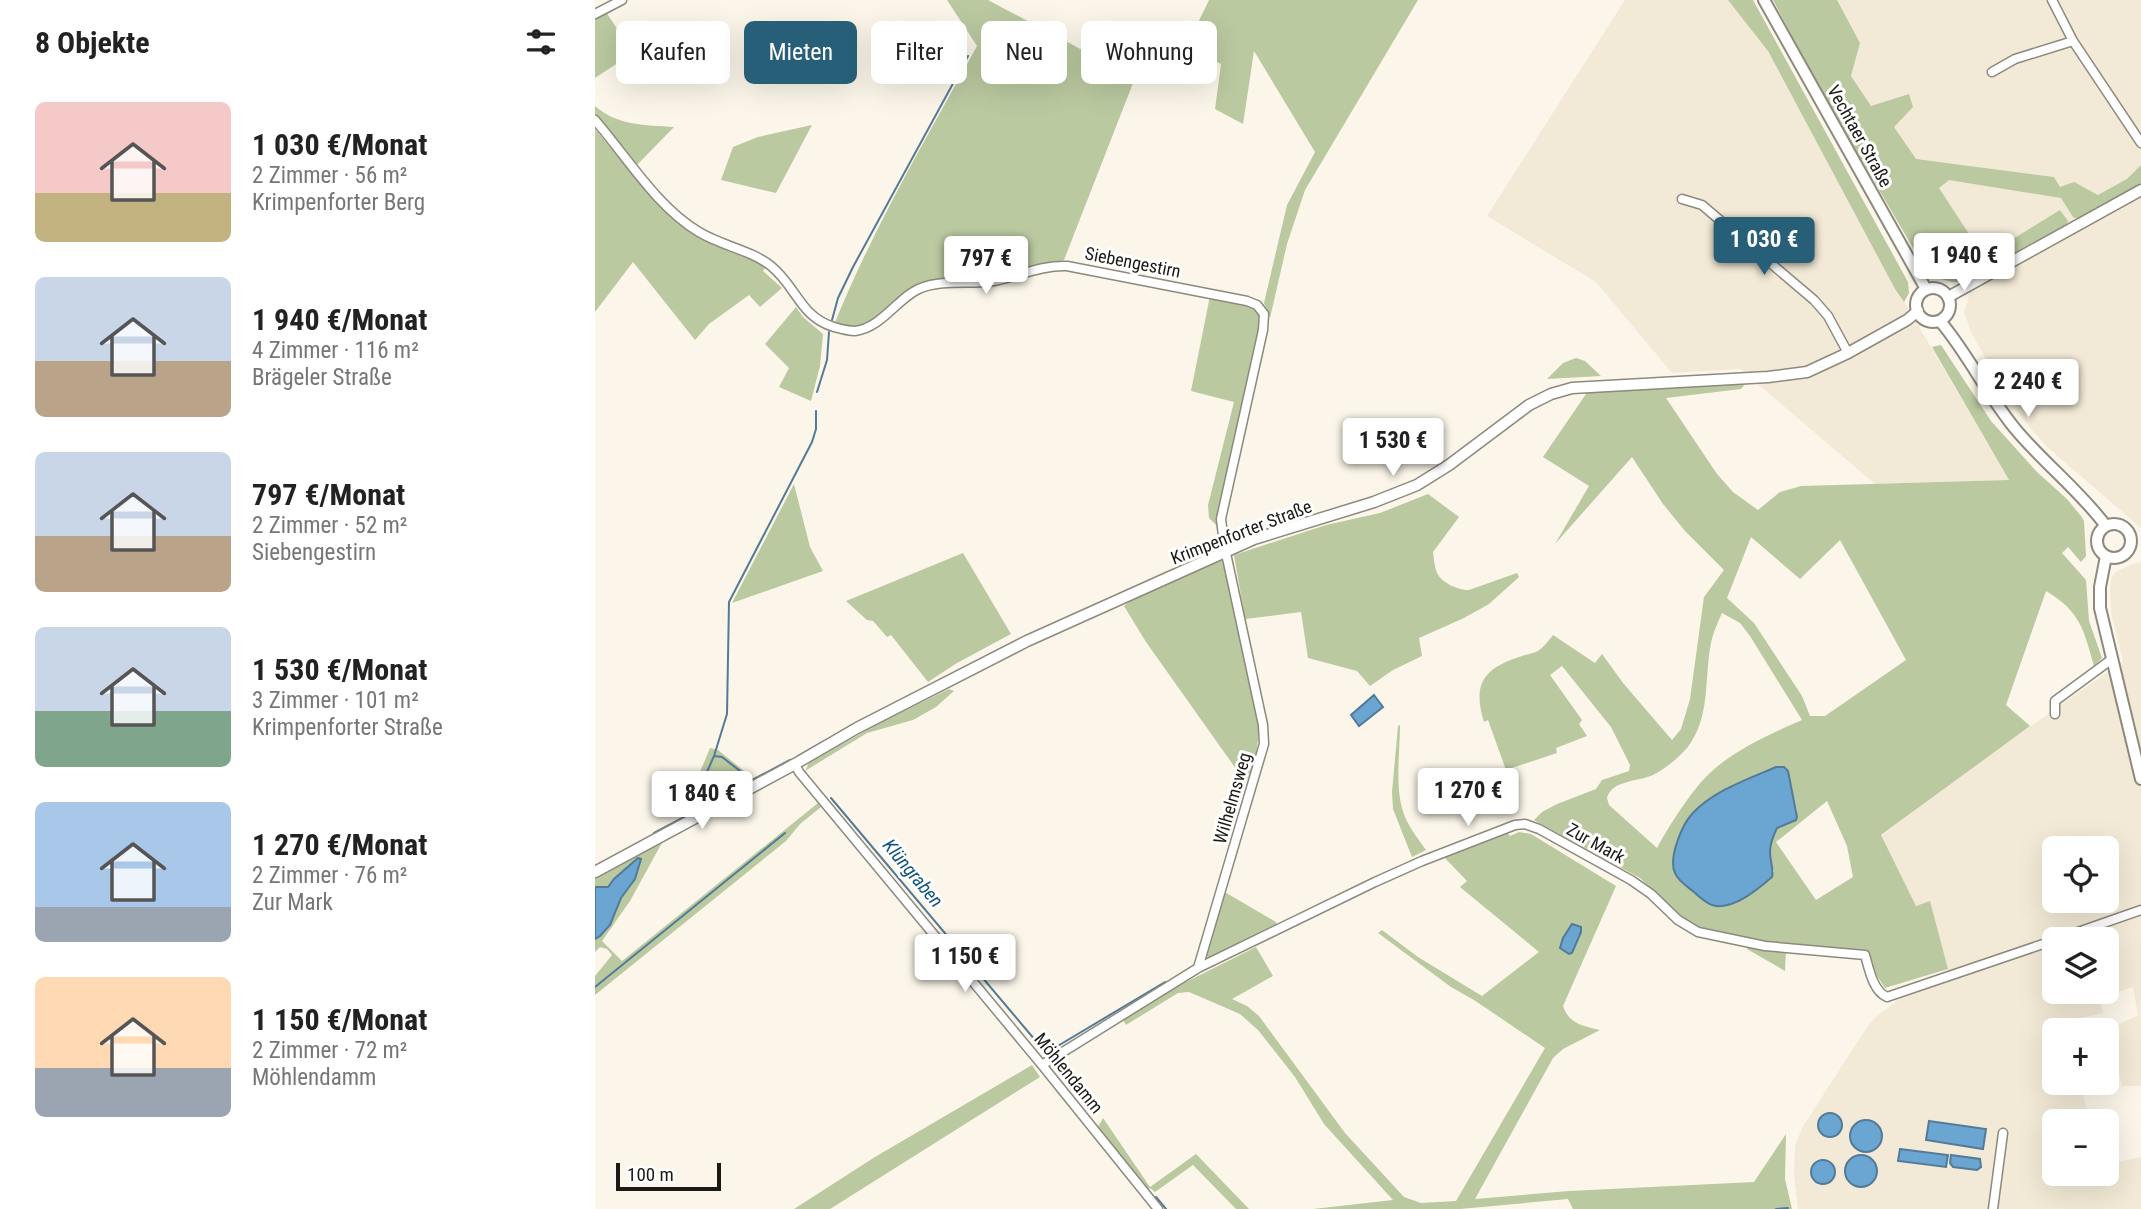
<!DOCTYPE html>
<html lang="de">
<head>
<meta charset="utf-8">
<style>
	body { margin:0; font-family:"Roboto Condensed",sans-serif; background:#f6f6f6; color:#222; height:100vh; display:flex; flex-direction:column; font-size:26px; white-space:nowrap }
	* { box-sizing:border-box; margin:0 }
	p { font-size:23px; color:#767676 }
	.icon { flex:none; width:38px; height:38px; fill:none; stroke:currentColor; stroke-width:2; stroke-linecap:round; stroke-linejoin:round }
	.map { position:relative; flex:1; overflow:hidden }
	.panel { display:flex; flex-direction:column; background:#fff; width:595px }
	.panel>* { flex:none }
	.banner { position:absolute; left:21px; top:21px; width:665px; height:63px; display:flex; gap:14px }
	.tools { position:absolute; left:1447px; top:836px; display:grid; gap:14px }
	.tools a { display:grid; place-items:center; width:77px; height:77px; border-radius:10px; background:#fff; box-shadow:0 7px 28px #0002; font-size:35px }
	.scale { position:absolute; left:21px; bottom:18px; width:105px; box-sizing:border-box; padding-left:7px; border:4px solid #1a1914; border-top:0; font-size:19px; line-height:24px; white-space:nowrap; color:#1a1914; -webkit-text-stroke:5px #fff; paint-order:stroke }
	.price { position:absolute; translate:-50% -60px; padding:0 16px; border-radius:7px; background:#fff; color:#222; font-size:23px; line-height:46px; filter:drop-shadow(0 2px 4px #0008) }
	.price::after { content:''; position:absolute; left:50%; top:42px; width:21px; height:16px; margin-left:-10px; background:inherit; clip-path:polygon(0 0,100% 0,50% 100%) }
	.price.selected { background:#275f79; color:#fff }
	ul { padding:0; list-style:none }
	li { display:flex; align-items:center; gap:21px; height:175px; padding:0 35px }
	li span { display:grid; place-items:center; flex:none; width:196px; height:140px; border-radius:10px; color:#555 }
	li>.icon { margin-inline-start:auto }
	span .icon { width:84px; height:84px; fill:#fffc; stroke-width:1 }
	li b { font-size:30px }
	h2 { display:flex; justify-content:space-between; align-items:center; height:84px; padding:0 35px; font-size:30px }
	.pill { padding:0 24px; border-radius:10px; background:#fff; box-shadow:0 7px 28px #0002; font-size:24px; line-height:63px }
	.pill.selected { background:#275f79; color:#fff }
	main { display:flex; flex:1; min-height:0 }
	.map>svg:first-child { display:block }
	.built { fill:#f2ead6; fill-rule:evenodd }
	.green { fill:#bac9a0; fill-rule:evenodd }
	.water { fill:#6ba5d1; stroke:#537b98; stroke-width:2 }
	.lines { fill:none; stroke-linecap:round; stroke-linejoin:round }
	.stream { stroke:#537b98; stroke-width:2 }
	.minor-casing { stroke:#8d897d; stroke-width:11 }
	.tertiary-casing { stroke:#8d897d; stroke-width:13 }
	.secondary-casing { stroke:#8d897d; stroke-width:14 }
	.minor { stroke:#fff; stroke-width:8 }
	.tertiary { stroke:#fff; stroke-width:10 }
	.secondary { stroke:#fff; stroke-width:10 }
	.labels { text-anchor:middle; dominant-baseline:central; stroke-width:6; stroke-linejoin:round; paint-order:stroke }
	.street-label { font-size:18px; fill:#1a1914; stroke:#fff }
	.water-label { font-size:19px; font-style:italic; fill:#0f557f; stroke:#fff }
</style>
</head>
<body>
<main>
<section class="panel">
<h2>8 Objekte<svg class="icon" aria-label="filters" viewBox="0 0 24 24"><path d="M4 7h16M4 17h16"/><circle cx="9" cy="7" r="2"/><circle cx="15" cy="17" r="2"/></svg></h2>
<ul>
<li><span style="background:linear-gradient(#f6c9c9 65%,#c2b280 0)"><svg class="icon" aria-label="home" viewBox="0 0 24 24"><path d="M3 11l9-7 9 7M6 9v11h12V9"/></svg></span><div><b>1 030 €/Monat</b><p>2 Zimmer · 56 m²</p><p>Krimpenforter Berg</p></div></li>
<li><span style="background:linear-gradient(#c9d6e8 60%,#b9a48a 0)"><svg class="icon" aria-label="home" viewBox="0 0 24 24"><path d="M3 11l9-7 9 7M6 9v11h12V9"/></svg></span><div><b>1 940 €/Monat</b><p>4 Zimmer · 116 m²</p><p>Brägeler Straße</p></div></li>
<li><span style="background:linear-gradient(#c9d6e8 60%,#b9a48a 0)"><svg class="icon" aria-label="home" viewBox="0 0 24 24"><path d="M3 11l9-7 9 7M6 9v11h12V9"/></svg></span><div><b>797 €/Monat</b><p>2 Zimmer · 52 m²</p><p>Siebengestirn</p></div></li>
<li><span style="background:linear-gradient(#c9d6e8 60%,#7fa58c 0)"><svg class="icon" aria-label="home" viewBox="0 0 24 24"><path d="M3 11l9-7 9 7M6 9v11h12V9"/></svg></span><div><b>1 530 €/Monat</b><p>3 Zimmer · 101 m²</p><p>Krimpenforter Straße</p></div></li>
<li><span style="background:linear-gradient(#a9c7e8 75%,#9aa5b1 0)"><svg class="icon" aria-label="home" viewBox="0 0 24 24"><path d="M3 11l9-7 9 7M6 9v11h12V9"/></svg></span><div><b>1 270 €/Monat</b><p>2 Zimmer · 76 m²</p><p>Zur Mark</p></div></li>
<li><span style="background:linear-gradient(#ffd9b3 65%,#9aa5b1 0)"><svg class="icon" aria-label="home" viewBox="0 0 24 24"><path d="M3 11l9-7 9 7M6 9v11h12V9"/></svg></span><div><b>1 150 €/Monat</b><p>2 Zimmer · 72 m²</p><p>Möhlendamm</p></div></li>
</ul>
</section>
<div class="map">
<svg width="1546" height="1209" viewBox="0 0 1546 1209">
	<rect width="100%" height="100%" fill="#fbf6e9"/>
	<!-- built -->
	<path class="built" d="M1030,0h103l3,2 37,49 127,238 13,19 101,172 -134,4 -135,-115 -68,4 -76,-91 -109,-66z
		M1242,0h304v528l-95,-82 -33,-39 -41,-73 -8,-21 13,-45 -126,-192 9,-33z
		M1546,562v524h-19l-14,-56 30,-15 -5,-28 -34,11 4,15 -42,9 2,9h-8v52h24l12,39h-36v52h52v-10l34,-7v52h-343l-4,-34 1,-29 7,-18 67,-104 8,-8 30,-23 43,-14 -20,-78 -14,5 -35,-70 103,-77 139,-98 -12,-48 -1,-26 2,-11 5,-5 16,-7zM1460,849h52v52h-52zM1460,940h52v52h-52z"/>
	<!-- green -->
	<path class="green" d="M352,0h41l147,78 -71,182 -70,18 -62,4 -64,43 -15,3 -19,-3c39,-97 93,-188 143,-279z
		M614,0h209l-113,190 -18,54 -17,74 -6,-15 23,-98 28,-53 -61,-101 -11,73 -28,-15 6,-45 -28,-14 7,-19 -5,-2z
		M1133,0h25l155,282 1,11 -5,9 -9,-13 -127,-238z
		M1178,0h64l23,43 -9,33 20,30 38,-12 4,13 -19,20 22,32 138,18 6,10 14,-5 24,13 29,-16 14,-14v20l-61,35 -7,-3 -12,-19 -112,-18 -10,8 45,69 76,-47 8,11 -2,7 -85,47 -4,-7 -19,14h-6l-18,-5 -11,-12 -110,-188z
		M11,12l27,41 -38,25v-60z
		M0,106c23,20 50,19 79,21l-39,40 -40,-50z
		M217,125l-36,68 -55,-13 12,-33 25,-10z
		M0,129l37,45 37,37 98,55 -4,5 19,17 -22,19 -11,-12 -40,29 -14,16 -62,-78 -38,50z
		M615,296c17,4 39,4 52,19v8l-45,203 -8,-8 -1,-13 26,-103 -43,-11z
		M201,307l7,10 20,17 -3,32 -9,35 -32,-14 10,-19 -24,-24z
		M1346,345l50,76 46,51 30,27 14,17 3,5 2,35 -5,6 -13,-15 -6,6 24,27 3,41 13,37 -8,8c-10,-36 -14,-55 -48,-75l-40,114 24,21 -149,109 35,71 14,-5 18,68 -63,19 -8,-12 -10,-23 -102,-10 -57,-11 -25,-12 -43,-42 -106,-58 8,-8 15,-8 39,-15 6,-9 27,-9 1,-6 -19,-38 -49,-61 -12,9 32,45 -3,4 8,12 -31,12 1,5 -51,17 -18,-50 -4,2c-12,-39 0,-54 38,-66 5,-2 11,-2 16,-5 6,-4 11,-11 15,-16l42,28 7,-9 21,29 49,57 9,-11 9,-30 14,-102 20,-27 -39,-39 -22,-27 -31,-47 -77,87 34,-58 -46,-29 45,-66 157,-7 -4,5 -75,9 51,76 16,18 25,18 22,-18 21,-6 208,-6 -77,-133zM1156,537l49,42 40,-39 66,120 -81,56h-15l-8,-20 -48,-73 -27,-25zM1127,613l18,10 10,13 52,84c-28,12 -69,31 -91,52 -18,16 -42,54 -54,76l-48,-43 -2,-7c5,-18 30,-16 46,-23 12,-6 25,-17 34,-27 24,-30 17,-70 24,-105 2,-10 7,-21 11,-30zM1193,771l9,40 -2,9 -18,8c-8,15 -9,28 -3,44l-68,31c-9,-9 -26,-19 -31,-30 -4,-9 -1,-19 2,-27 14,-53 64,-64 111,-75zM1232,801l20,45 6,31 -37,23 -40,-58z
		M981,358l9,3 16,15 -54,3 16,-16z
		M199,484l16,63 13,24 -91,32z
		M833,494l31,23 -26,35c1,6 1,12 3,18 3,12 21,20 33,20l48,-17 2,4 -30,27 -25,14 -45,20 3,18 -29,14 -23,16 -13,-15 -49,-13 -7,-46 -56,7 -11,-64 92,-30 54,-12z
		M368,553l48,81 -54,29 -29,19 -37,-47 -4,2 -14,-16 -6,-1 -21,-19z
		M621,561h6l3,8 33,155c2,21 -4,39 -12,59l-100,-141 -22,-36 7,-6z
		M354,689l5,2 -18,16 -23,13 -46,13 -62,38 4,-8 69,-39z
		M805,725c0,29 -6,65 5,92 5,12 14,23 21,33l-14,7 -19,-48 -1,-17 6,-66z
		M115,748l8,2 30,24 -67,35 9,-13z
		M223,803l3,4 -21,17 -14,17 -191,154v-19l17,-21 -5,-6 -7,-2 -5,5v-13l5,-3 21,-38 11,-13 8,-23 -9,2 -23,23h-13v-9l69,-39 -34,62 -28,40 20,20z
		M912,832l3,4 9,-4 12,2 85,52 -53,120c6,18 20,20 37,24l-37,19 -10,9 -78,141 94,-8 185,-9 32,-48 -1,45 7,30h-219l-5,-10 -108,10h-147l80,-9 -69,-76 -29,-47 -37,-47 -18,-16 -51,-22 -11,1 -52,32 -3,-5 53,-33 80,-40 17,29 -41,23 15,7 12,10 86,117 59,64 17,6 35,-2 89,-153 -71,-48 -23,-13 -73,-54 4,-3 36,27 64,39 57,-44 -79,-65 7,-6 -23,-24z
		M628,891l53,31 1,3 -67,34 -6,-6z
		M1153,945l38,5 -1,21 -38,-22z
		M437,1065l8,12 -210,132h-36l81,-52z
		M508,1118l47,69 46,-33 53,55h-13l-43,-44 -38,27 -5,-4 -3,4 -49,-65z"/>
	<!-- water -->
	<path class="water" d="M779,695l9,12 -24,19 -8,-11z
		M1181,767h8l4,4 9,46 -1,3 -19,8c-4,8 -7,15 -7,24 0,10 4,17 2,25 -14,12 -36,31 -56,29 -9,-1 -16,-9 -22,-14 -6,-5 -16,-11 -19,-19 -7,-15 7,-48 17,-59 21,-23 56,-35 84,-47z
		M43,858l3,1 -6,20 -14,19 -11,27 -10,11 -5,3v-52h13l6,-8z
		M977,924l9,3v5l-9,21 -3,1 -9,-6 3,-10z
		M1223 1125a12 12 0 1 1 24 0a12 12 0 1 1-24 0Z
		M1255 1136a16 16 0 1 1 32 0a16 16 0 1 1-32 0Z
		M1334,1121l57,8 -3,20 -57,-9z
		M1305,1149l48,6 -2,12 -48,-6z
		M1250 1171a16 16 0 1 1 32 0a16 16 0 1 1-32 0Z
		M1356,1155l29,4 1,8 -4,3 -24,-3 -3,-4z
		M1216 1172a12 12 0 1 1 24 0a12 12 0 1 1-24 0Z"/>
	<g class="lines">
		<!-- stream -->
		<path class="stream" d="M237,320l6,-22 15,-31 115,-211
			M222,392l10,-32 2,-28
			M119,756l8,1 22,17
			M203,756l26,-15
			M156,779h3l36,-19
			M236,798l215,255 119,-71
			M100,799l19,-43 13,-42 2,-112 83,-160 4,-13v-18
			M59,833l34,-18 3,-5
			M0,987l190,-154
			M561,1197l10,12
			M1181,1209l12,-1"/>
		<defs>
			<path id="minor" d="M1457,0l21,41 68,102
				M0,14l27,-14
				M1397,72l23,-13 58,-18
				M0,120c32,37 62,87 104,112 23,14 52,18 72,34 26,21 29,51 63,61 7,2 14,4 21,4 27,-3 44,-35 66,-43 23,-9 50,-3 73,-7 25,-5 48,-16 73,-15l180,35 10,4 7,9 -1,16 -42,189 3,25 39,181 1,19 -66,224
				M1087,199l20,6 112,95 14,16 20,37
				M1460,714v-13l57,-42
				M200,764l4,8 243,293 116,144
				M1460,940l86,-30
				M447,1065l156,-97 177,-86 47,-21 93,-36 10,-1 14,5 92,51 20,14 27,26 20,12 67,14 100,9c4,14 8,36 22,42l168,-57
				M1398,1209l10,-76"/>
			<path id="tertiary" d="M1353,297l193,-107
				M0,872l200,-108 62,-36 170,-87 227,-102 120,-37 43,-17 32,-20 80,-60 22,-11 21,-6 196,-11 39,-5 41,-19 59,-33 11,-9"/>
			<path id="secondary" d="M1169,0l162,289
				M1321 305a17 17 0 1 1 34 0a17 17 0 1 1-34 0Z
				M1345,321c29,34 48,76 77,110 28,33 63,60 89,95
				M1502 541a17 17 0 1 1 34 0a17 17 0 1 1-34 0Z
				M1511,556l-6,31v21l41,171"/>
		</defs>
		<!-- minor casing -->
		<use href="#minor" class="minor-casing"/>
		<!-- tertiary casing -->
		<use href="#tertiary" class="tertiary-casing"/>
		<!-- secondary casing -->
		<use href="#secondary" class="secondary-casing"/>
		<!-- minor -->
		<use href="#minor" class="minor"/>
		<!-- tertiary -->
		<use href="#tertiary" class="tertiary"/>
		<!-- secondary -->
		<use href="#secondary" class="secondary"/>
	</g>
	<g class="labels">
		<!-- street labels -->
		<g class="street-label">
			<text transform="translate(1265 136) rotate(61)">Vechtaer Straße</text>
			<text transform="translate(538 262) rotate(11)">Siebengestirn</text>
			<text transform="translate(646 532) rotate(-21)">Krimpenforter Straße</text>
			<text transform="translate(637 798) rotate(-74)">Wilhelmsweg</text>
			<text transform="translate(1001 843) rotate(29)">Zur Mark</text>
			<text transform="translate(474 1073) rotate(51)">Möhlendamm</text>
		</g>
		<!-- water labels -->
		<g class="water-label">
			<text transform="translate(318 873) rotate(50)">Klüngraben</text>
		</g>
	</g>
</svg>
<div class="tools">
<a><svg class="icon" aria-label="locate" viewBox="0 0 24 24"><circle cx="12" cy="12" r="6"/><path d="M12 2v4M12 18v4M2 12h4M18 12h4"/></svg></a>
<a><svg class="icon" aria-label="layers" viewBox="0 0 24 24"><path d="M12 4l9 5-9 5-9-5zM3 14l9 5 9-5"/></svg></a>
<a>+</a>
<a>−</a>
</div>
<div class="scale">100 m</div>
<b class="price selected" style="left:1169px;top:277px">1 030 €</b>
<b class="price" style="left:1369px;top:293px">1 940 €</b>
<b class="price" style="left:391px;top:296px">797 €</b>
<b class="price" style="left:1433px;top:419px">2 240 €</b>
<b class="price" style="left:798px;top:478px">1 530 €</b>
<b class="price" style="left:873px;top:828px">1 270 €</b>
<b class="price" style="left:107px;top:831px">1 840 €</b>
<b class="price" style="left:370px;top:994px">1 150 €</b>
<div class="banner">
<a class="pill">Kaufen</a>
<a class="pill selected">Mieten</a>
<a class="pill">Filter</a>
<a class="pill">Neu</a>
<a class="pill">Wohnung</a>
</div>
</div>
</main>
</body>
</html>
